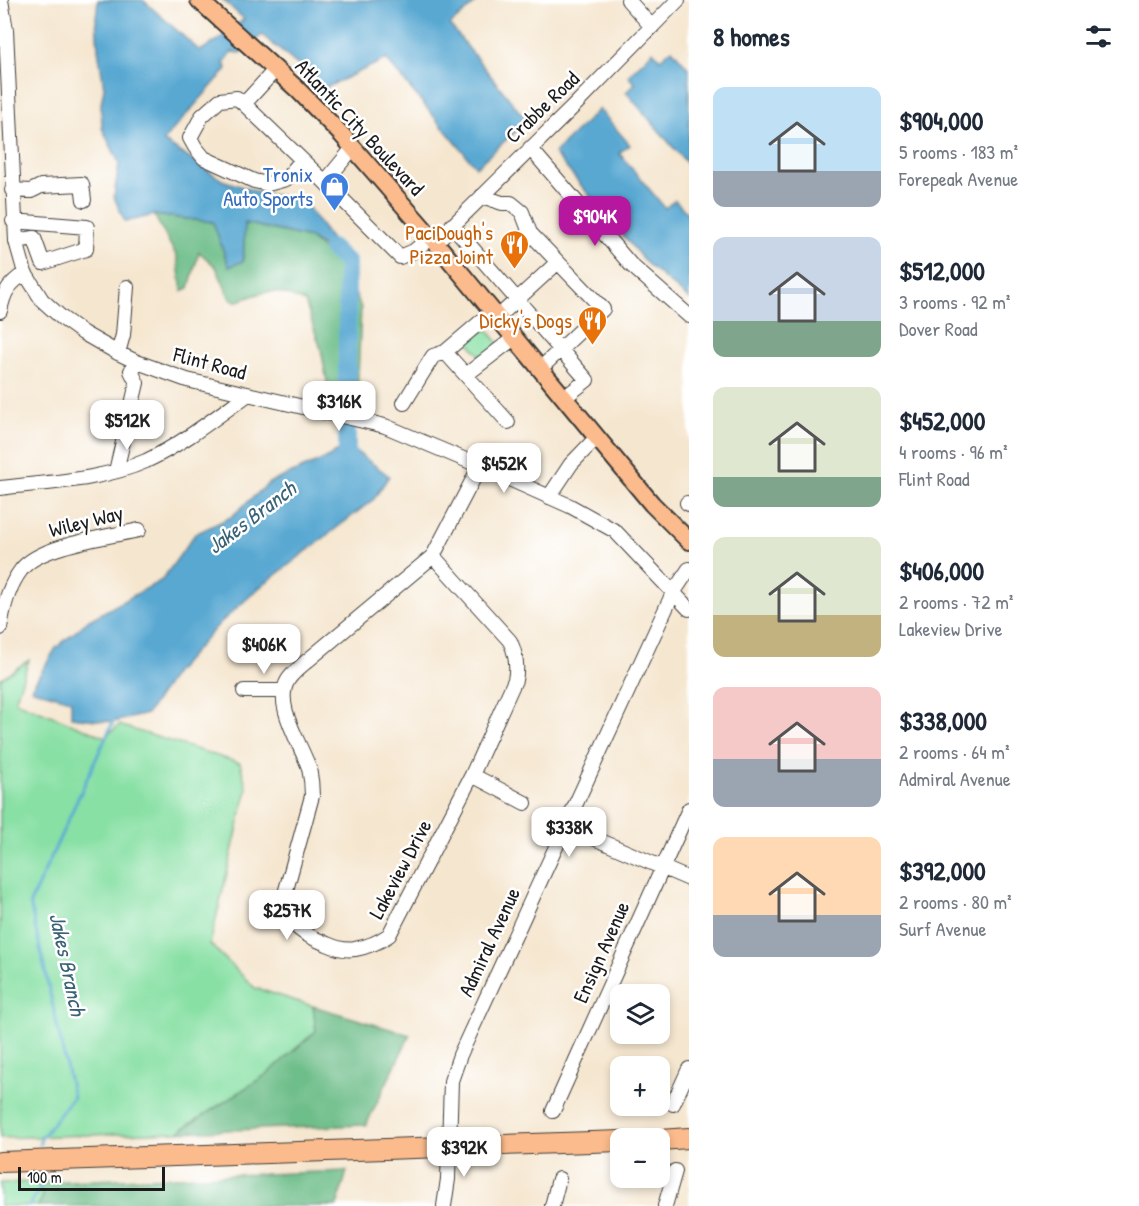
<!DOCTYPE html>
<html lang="en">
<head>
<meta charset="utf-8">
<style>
	body { margin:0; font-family:"Patrick Hand",sans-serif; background:#f6f6f7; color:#1f2937; height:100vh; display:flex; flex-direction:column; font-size:22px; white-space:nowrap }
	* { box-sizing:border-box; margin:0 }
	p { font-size:20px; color:#747a83 }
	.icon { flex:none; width:33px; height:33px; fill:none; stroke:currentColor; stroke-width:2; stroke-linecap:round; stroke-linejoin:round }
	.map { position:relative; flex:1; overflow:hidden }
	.sheet { display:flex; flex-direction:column; background:#fff; width:450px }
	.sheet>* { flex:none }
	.tools { position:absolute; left:610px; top:984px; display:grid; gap:12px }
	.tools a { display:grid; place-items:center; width:60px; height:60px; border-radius:12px; background:#fff; box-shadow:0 3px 9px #0003; font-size:30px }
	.scale { position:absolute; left:18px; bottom:15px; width:147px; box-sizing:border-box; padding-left:6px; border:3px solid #1c1c1c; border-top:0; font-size:16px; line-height:21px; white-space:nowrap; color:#1c1c1c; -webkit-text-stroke:4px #fff; paint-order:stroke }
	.price { position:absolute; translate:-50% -51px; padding:0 14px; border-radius:12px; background:#fff; color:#222; font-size:20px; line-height:39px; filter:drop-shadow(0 2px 3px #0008) }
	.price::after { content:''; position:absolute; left:50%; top:36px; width:18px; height:14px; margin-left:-9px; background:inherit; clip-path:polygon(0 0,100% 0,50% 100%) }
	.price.on { background:#b5179e; color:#fff }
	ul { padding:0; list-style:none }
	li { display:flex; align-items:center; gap:18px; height:150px; padding:0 24px }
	li span { display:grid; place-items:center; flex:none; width:168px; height:120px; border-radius:12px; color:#555 }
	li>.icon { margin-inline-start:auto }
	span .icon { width:72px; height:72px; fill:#fffc; stroke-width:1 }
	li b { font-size:26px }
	h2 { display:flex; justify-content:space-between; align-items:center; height:72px; padding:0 24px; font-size:26px }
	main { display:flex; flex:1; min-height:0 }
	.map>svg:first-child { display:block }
	.green { fill:#88e0a4; stroke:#527e60; stroke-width:1.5 }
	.forest { fill:#6ebe8a; stroke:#456d53; stroke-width:1.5 }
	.water { fill:#58a8d2; stroke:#3a6277; stroke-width:1.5 }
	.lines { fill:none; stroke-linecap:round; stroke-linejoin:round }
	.stream { stroke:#58a8d2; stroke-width:3 }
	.river { stroke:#58a8d2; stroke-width:18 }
	.minor-casing { stroke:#3d3a37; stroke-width:16 }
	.major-casing { stroke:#3d3a37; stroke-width:20 }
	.highway-casing { stroke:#3d3a37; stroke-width:22 }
	.minor { stroke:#fff; stroke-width:14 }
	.major { stroke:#fbbb8c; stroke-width:16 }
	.highway { stroke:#fbbb8c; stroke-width:20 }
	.labels { text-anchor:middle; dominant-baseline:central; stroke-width:5; stroke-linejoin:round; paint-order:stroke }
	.street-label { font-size:21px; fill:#1c1c1c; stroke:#fff }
	.shop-label { font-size:21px; fill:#366cbe; stroke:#fff; text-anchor:end }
	.food-label { font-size:21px; fill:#c56008; stroke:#fff; text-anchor:end }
	.water-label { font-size:22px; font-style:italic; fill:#3a6277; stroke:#fff }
</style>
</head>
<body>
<main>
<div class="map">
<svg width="689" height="1206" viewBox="0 0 689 1206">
	<rect width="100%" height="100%" fill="#fff"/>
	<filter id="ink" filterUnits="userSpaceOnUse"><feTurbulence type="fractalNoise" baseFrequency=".0167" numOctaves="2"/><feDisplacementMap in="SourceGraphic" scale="12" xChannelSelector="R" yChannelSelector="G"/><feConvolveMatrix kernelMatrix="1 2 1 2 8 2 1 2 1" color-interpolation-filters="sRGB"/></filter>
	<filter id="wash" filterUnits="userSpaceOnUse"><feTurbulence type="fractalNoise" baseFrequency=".008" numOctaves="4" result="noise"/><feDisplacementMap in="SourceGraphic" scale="24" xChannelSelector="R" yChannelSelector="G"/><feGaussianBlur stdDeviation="1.35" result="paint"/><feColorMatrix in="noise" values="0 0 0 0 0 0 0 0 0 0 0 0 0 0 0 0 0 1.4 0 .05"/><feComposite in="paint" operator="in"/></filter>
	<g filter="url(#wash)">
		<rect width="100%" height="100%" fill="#f5e6cf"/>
		<!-- green -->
		<path class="green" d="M487,329l12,15 -17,15 -14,-18z
			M29,660l-14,41 90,36 14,-12 121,38 7,26 -37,155 45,44 58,18 3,25 -50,44 -88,57 -178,6v-459z
			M36,1182l7,14 -5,10h-38v-23z"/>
		<!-- forest -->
		<path class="forest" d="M154,215l59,7 30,39 1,-38 66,15 36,32 15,38 -4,93 -25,-4 -3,-4 -8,-44 -16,-47c-34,-14 -35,-13 -69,0l-6,-3 -14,-32 -17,-15 -10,36 -7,3 -5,-34z
			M313,1006l97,29 -44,90 -188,7 88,-57 50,-44z
			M347,1171l-10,35h-299l5,-10 -7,-14z"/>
		<!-- water -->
		<path class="water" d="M98,0h45l57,51 18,-11 26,-21 -21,-19h256l-29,25 77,96 -51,46 -90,-108 -61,29 -63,-53 -22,18 -8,-1 -8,11 3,6 -64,72 59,39 42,14 38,5 45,63 -37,-24 -65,-15 -2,38 -14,6 -16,-45 -59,-7 -29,7 -11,-25 5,-34 -17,-35 -1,-24 3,-16 -6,-39 -2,-31z
			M672,49l17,20v97l-63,-74 9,-8 -7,-8 25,-25 7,8z
			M599,109l31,36 -11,8 46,55 10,-8 14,15v84l-43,-36 -92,-110z
			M346,444l43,32 -15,23 -115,89 -40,36 -45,50 -27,40 -34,8 -42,-5v-17l-40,-11 25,-41 33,-28 73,-40 33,-46 36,-17 38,-34 60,-26z"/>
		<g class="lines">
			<!-- stream -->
			<path class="stream" d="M40,1144v-4l33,-43 -43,-194 83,-181
				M29,1206l13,-21 -1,-8"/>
			<!-- river -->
			<path class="river" d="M331,248l16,14v205"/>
		</g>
	</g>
	<g filter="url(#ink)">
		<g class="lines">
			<defs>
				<path id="minor" d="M1,0l5,30 10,211 9,32 17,27 20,18 21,15 35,20 19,9 50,18 198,46 95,40 90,40 45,25 74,78
					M628,0l24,27
					M244,104l31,-34
					M353,148l-28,34 75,75 14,-6 17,-14
					M530,148l101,117 58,51
					M302,160l-16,19 -18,5 -14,-3 -50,-23 -9,-11 -5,-9 12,-22 18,-16 17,-2 7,6 81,78
					M12,190l19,1 10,-5 41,-2 2,16
					M482,196l20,7h9l11,9 8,21 73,76 -63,60
					M13,221l74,6 -1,22 -43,14 -9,-25 -18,3
					M452,225l135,155 -23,18
					M435,243l140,-138 103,-105
					M0,311c4,-20 9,-27 25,-38
					M497,318l61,-56
					M445,352l47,-40
					M118,353l5,-18 4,-48
					M466,375l48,-37
					M404,403l29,-47 12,-4 63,70
					M116,471l21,-88 -6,-12 6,-9
					M0,488c49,-6 100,-7 146,-27 36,-17 69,-43 101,-66
					M549,497l22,-33 26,-27
					M687,503l2,1
					M433,556l77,85c6,13 8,25 5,39l-43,95 -83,160c-10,7 -22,12 -34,14 -10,2 -19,-1 -28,-5 -28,-11 -42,-20 -41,-54l26,-94c0,-9 -1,-19 -3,-28 -8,-24 -36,-64 -21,-88 3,-5 9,-10 13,-14l132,-110 47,-90
					M0,628c3,-20 8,-41 21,-58 18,-25 87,-33 118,-40
					M244,691h40
					M472,775l53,28
					M566,826l123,53
					M673,1104l16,-35
					M553,1111l136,-302
					M444,1206l4,-27 3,-98 9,-26 213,-462 16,-24
					M552,1206l7,-27
					M665,1206l10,-35"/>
				<path id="major" d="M199,0l98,89 45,46 89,102 221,267 37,37"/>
				<path id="highway" d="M660,1140l29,-2
					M0,1162l621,-21"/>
			</defs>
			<!-- minor casing -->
			<use href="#minor" class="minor-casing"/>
			<!-- major casing -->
			<use href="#major" class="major-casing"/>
			<!-- highway casing -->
			<use href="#highway" class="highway-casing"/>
			<!-- minor -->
			<use href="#minor" class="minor"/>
			<!-- major -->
			<use href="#major" class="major"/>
			<!-- highway -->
			<use href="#highway" class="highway"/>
		</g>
	</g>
	<!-- icons -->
	<defs>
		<symbol id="shop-pin" viewBox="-11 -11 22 30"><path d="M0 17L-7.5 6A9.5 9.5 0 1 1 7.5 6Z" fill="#3f7fe0" stroke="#fff"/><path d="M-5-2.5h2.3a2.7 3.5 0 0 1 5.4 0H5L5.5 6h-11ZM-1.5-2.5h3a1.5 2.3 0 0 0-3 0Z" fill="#fff"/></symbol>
		<symbol id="restaurant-pin" viewBox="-11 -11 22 30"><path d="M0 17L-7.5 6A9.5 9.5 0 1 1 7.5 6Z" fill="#e8710a" stroke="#fff"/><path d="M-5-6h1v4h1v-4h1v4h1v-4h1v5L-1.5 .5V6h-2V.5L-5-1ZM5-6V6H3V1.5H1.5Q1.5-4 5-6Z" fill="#fff"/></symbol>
	</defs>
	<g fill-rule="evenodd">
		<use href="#shop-pin" x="318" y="170" width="33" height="45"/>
		<use href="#restaurant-pin" x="498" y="228" width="33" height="45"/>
		<use href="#restaurant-pin" x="576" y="304" width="33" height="45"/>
	</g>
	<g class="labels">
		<!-- street labels -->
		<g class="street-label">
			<text transform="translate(542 107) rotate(-44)">Crabbe Road</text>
			<text transform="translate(360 127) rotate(47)">Atlantic City Boulevard</text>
			<text transform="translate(210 363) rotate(15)">Flint Road</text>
			<text transform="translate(86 521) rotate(-14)">Wiley Way</text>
			<text transform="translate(400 869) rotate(-62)">Lakeview Drive</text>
			<text transform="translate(489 942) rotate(-65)">Admiral Avenue</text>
			<text transform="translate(601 952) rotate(-66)">Ensign Avenue</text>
		</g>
		<!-- shop labels -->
		<g class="shop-label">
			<text x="313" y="174">Tronix<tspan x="313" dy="24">Auto Sports</tspan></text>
		</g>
		<!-- food labels -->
		<g class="food-label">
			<text x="493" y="232">PaciDough's<tspan x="493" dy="24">Pizza Joint</tspan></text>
			<text x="572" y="320">Dicky's Dogs</text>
		</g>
		<!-- water labels -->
		<g class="water-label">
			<text transform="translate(251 517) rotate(-37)">Jakes Branch</text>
			<text transform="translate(68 964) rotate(78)">Jakes Branch</text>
		</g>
	</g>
</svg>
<div class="tools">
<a><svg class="icon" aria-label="layers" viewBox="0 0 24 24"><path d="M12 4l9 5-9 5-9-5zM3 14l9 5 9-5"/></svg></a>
<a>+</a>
<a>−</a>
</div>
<div class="scale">100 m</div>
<b class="price on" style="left:595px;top:247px">$904K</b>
<b class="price" style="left:339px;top:432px">$316K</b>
<b class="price" style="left:127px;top:451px">$512K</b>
<b class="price" style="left:504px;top:494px">$452K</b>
<b class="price" style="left:264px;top:675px">$406K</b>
<b class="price" style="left:569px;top:858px">$338K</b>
<b class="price" style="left:287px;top:941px">$257K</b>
<b class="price" style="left:464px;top:1178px">$392K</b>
</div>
<section class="sheet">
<h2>8 homes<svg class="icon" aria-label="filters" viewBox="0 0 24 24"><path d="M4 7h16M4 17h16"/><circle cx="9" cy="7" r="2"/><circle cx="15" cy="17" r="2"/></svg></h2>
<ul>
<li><span style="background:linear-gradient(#bfe0f5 70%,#9aa5b1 0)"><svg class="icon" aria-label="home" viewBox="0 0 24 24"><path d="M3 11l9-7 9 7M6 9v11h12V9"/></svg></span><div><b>$904,000</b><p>5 rooms · 183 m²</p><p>Forepeak Avenue</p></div></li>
<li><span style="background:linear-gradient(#c9d6e8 70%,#7fa58c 0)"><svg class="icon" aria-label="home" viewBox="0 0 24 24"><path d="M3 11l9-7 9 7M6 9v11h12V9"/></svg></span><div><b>$512,000</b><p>3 rooms · 92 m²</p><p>Dover Road</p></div></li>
<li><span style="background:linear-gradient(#dfe7d0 75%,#7fa58c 0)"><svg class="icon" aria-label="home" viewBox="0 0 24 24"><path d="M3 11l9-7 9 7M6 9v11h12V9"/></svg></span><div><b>$452,000</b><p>4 rooms · 96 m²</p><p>Flint Road</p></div></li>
<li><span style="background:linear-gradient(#dfe7d0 65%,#c2b280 0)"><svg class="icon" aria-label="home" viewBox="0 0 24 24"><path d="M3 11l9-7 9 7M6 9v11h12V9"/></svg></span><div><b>$406,000</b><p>2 rooms · 72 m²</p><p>Lakeview Drive</p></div></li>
<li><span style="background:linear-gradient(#f6c9c9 60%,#9aa5b1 0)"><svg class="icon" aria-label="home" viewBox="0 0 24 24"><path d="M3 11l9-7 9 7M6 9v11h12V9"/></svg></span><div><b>$338,000</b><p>2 rooms · 64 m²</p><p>Admiral Avenue</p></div></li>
<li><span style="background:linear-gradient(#ffd9b3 65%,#9aa5b1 0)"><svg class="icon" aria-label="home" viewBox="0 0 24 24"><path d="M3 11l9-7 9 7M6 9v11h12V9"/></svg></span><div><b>$392,000</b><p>2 rooms · 80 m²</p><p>Surf Avenue</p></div></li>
</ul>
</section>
</main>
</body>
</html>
